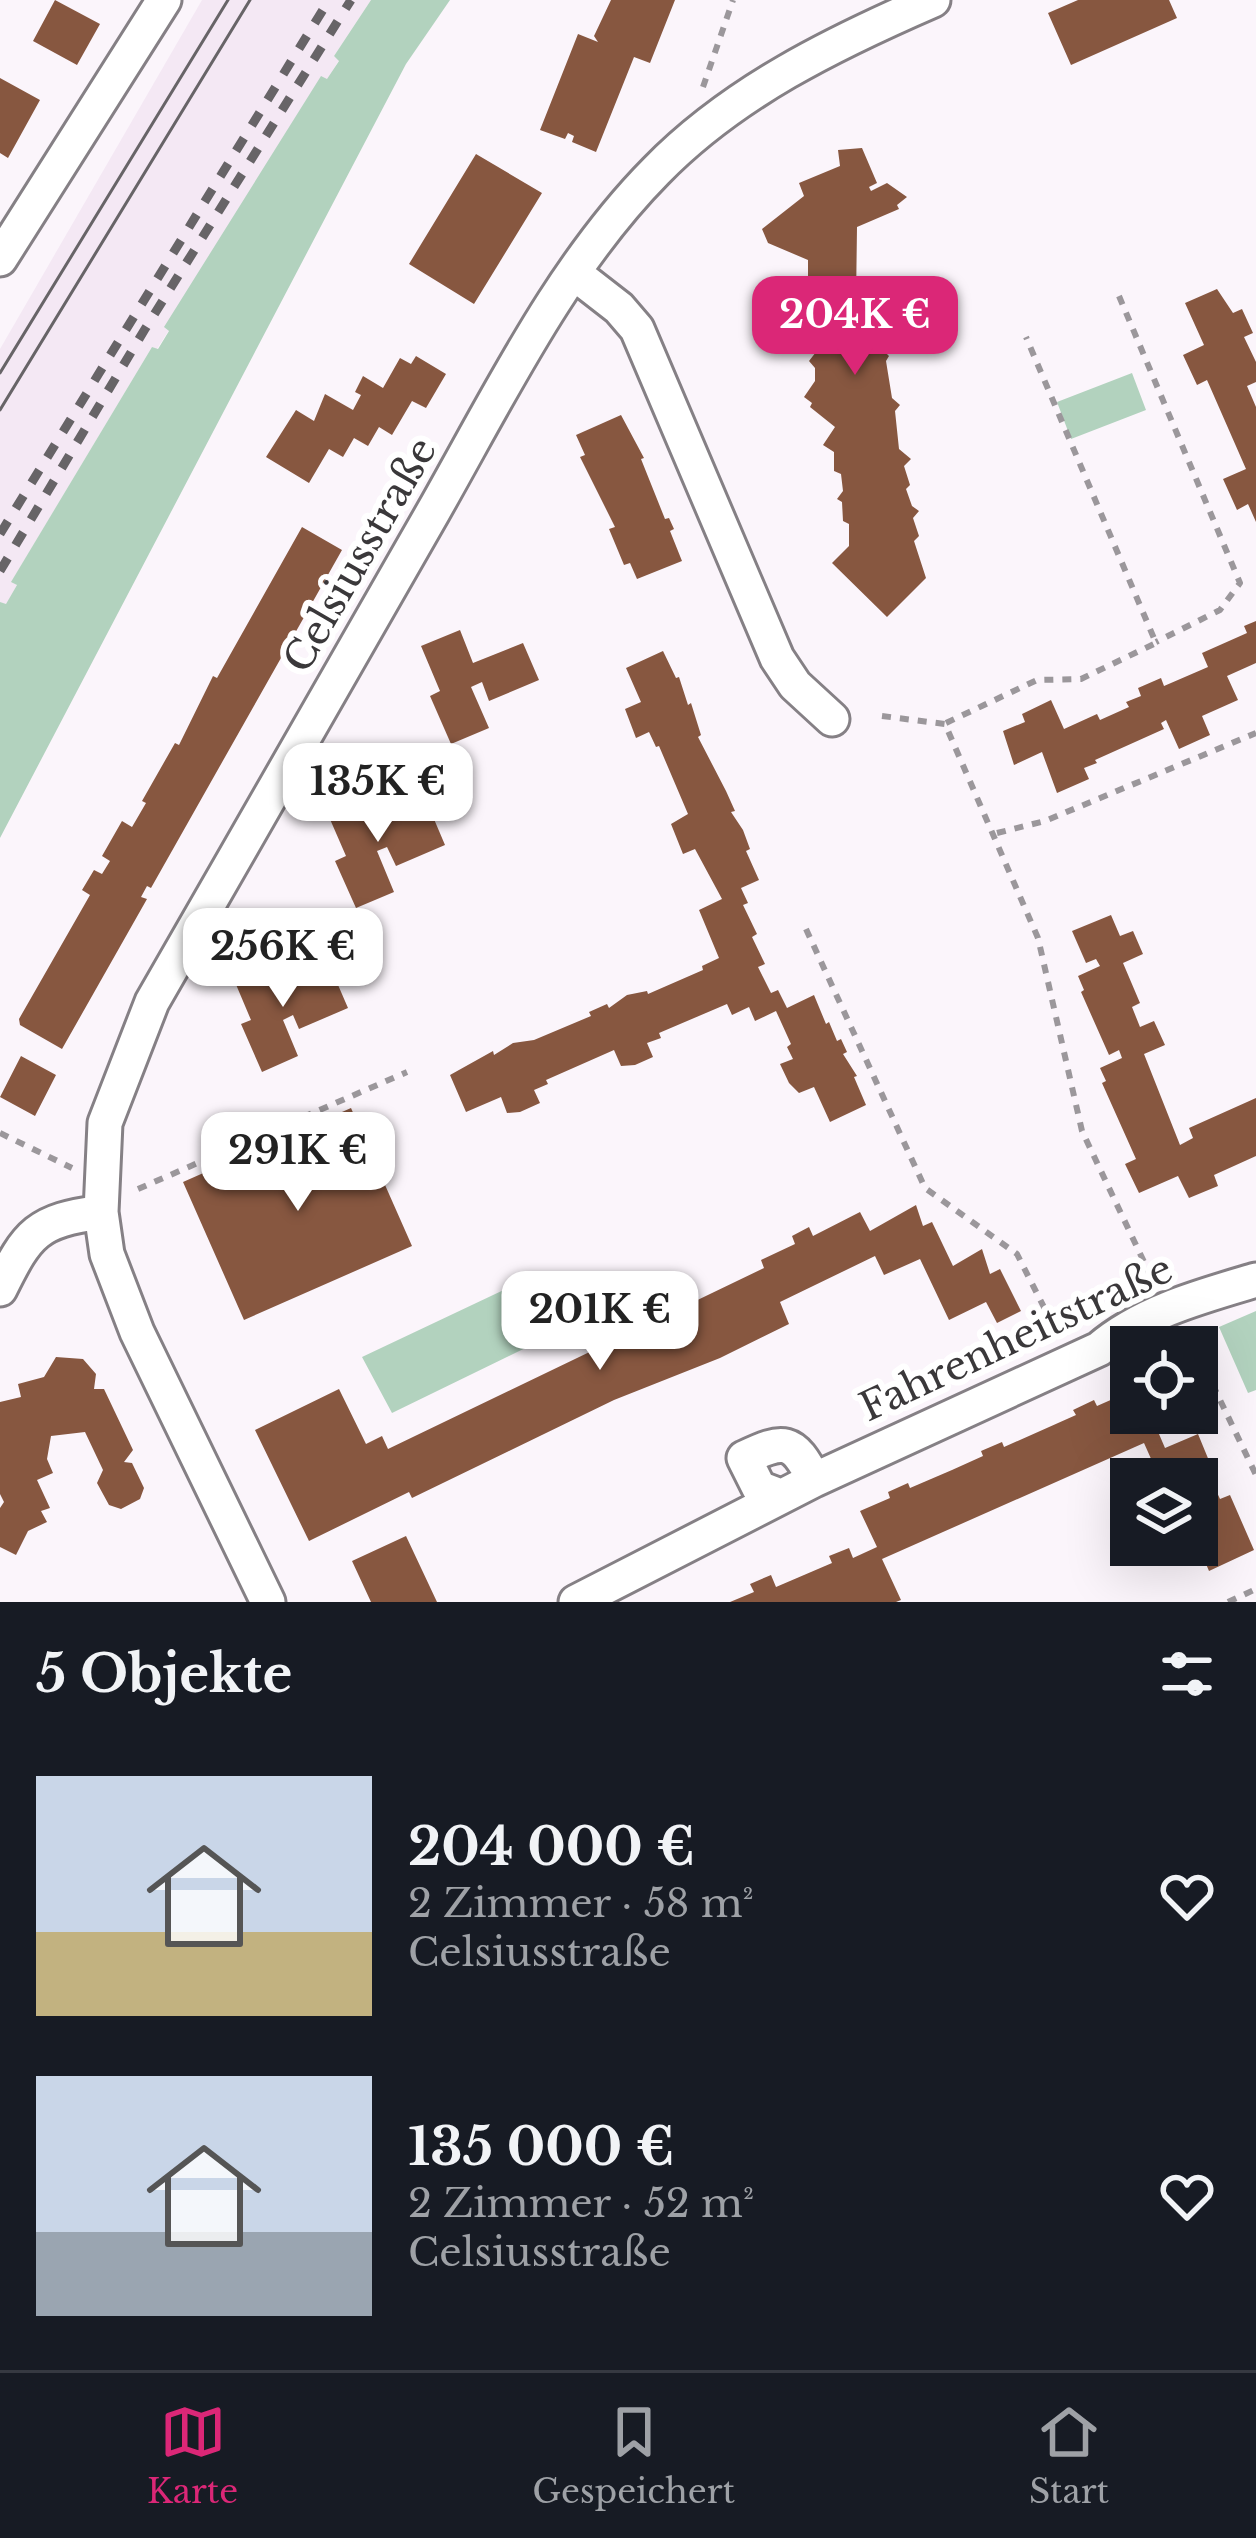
<!DOCTYPE html>
<html lang="de">
<head>
<meta charset="utf-8">
<style>
	body { margin:0; font-family:"Libre Baskerville",serif; background:#242831; color:#f1f3f6; height:100vh; display:flex; flex-direction:column; font-size:45px; white-space:nowrap }
	* { box-sizing:border-box; margin:0 }
	p { font-size:39px; color:#9ea1a6 }
	.icon { flex:none; width:66px; height:66px; fill:none; stroke:currentColor; stroke-width:2; stroke-linecap:round; stroke-linejoin:round }
	.map { position:relative; height:1602px; overflow:hidden }
	.sheet { display:flex; flex-direction:column; background:#171b24; flex:1 }
	.sheet>* { flex:none }
	.controls { position:absolute; left:1110px; top:1326px; display:grid; gap:24px }
	.controls a { display:grid; place-items:center; width:108px; height:108px; border-radius:0px; background:#171b24; box-shadow:0 12px 48px #0002; font-size:60px }
	.price { position:absolute; translate:-50% -102px; padding:0 27px; border-radius:24px; background:#fff; color:#222; font-size:39px; line-height:78px; filter:drop-shadow(0 3px 6px #0008) }
	.price::after { content:''; position:absolute; left:50%; top:72px; width:36px; height:27px; margin-left:-18px; background:inherit; clip-path:polygon(0 0,100% 0,50% 100%) }
	.price.on { background:#db2777; color:#fff }
	ul { padding:0; list-style:none }
	li { display:flex; align-items:center; gap:36px; height:300px; padding:0 36px }
	li span { display:grid; place-items:center; flex:none; width:336px; height:240px; border-radius:0px; color:#555 }
	li>.icon { margin-inline-start:auto }
	span .icon { width:144px; height:144px; fill:#fffc; stroke-width:1 }
	li b { font-size:51px }
	h2 { display:flex; justify-content:space-between; align-items:center; height:144px; padding:0 36px; font-size:51px }
	.dock { display:flex; justify-content:space-around; align-items:center; height:168px; border-top:3px solid #363941; background:#171b24; font-size:33px; color:#9ea1a6 }
	.dock a { display:grid; justify-items:center; gap:6px }
	.dock .on { color:#db2777 }
	.map>svg:first-child { display:block }
	.built { fill:#f4e8f4 }
	.green { fill:#b2d2be }
	.building { fill:#875740 }
	.lines { fill:none; stroke-linecap:round; stroke-linejoin:round }
	.minor-casing { stroke:#858085; stroke-width:39 }
	.path { stroke:#9b979b; stroke-width:6; stroke-dasharray:9 9; stroke-linecap:butt }
	.minor { stroke:#fff; stroke-width:33 }
	.tram { stroke:#676467; stroke-width:3 }
	.rail { stroke:#676467; stroke-width:9; stroke-dasharray:15 15; stroke-linecap:butt }
	.labels { text-anchor:middle; dominant-baseline:central; stroke-width:12; stroke-linejoin:round; paint-order:stroke }
	.street-label { font-size:39px; fill:#3a383a; stroke:#fff }
</style>
</head>
<body>
<div class="map">
<svg width="1256" height="1602" viewBox="0 0 1256 1602">
	<rect width="100%" height="100%" fill="#fbf5fb"/>
	<!-- built -->
	<path class="built" d="M202,0h169l-37,56 5,4 -12,20 -6,-3 -156,250 4,3 -12,19 -5,-2 -140,234 5,4 -11,20 -6,-3v-253z"/>
	<!-- green -->
	<path class="green" d="M371,0h79l-44,64 -406,774v-236l6,2 11,-19 -6,-3 141,-235 6,2 11,-18 -5,-4 157,-251 6,3 12,-18 -5,-5z
		M1132,373l14,37 -75,29 -14,-37z
		M525,1280l27,55 -160,78 -30,-56z
		M1256,1311v79l-8,3 -29,-66z"/>
	<!-- building -->
	<path class="building" d="M55,0l45,24 -23,41 -44,-24z
		M611,0h64l-25,63 -16,-6 -38,95 -24,-10 2,-6 -6,-3 -3,6 -25,-9 38,-96 20,8 -4,-6z
		M1078,0h91l8,18 -106,47 -23,-52z
		M0,78l40,22 -32,58 -8,-5z
		M862,148l15,35 -8,4 2,4 16,-8 20,14 -10,8 2,4 -42,18 -1,75h15l14,24 -7,8 4,15 7,7 -3,5 6,37 8,7 -5,6 4,38 12,10 -7,7 6,19 -4,4 6,17 7,5 -6,7 6,18 -5,5 12,37 -39,39 -55,-54 17,-17v-22l-6,-3 -1,-19 -5,-3 6,-8 -2,-17 -7,-3v-19l-11,-7 12,-18 -25,-20 2,-4 -8,-6 11,-16v-13l-6,-7 7,-9 1,-32 -9,-6v-54l-40,-17 -6,-14 42,-33 -5,-13 41,-17 -2,-16z
		M476,154l66,39 -68,111 -65,-40z
		M1217,289l16,24 9,-4 11,24 -9,4 12,25v20l-9,4 9,21v115l-8,-18 -11,6 -14,-31 23,-10 -39,-89 -10,5 -14,-30 21,-10 -19,-42z
		M416,356l30,18 -20,34 -14,-7 -20,34 -13,-8 -11,19 -14,-8 -11,19 -14,-8 -20,34 -43,-26 30,-47 18,11 11,-27 28,16 8,-15 -6,-3 8,-16 20,12 17,-30 11,6z
		M621,415l23,43 -3,1 24,60 4,-1 5,11 -4,2 12,30 -45,18 -7,-16 -6,2 -15,-36 6,-2 -35,-70 5,-2 -9,-20z
		M302,527l40,23 -191,338 -4,-2 -6,11 6,2 -85,150 -42,-24 -1,-6 71,-124 -8,-5 12,-20 8,4 8,-13 -8,-5 20,-35 10,6 14,-24 -4,-2 33,-58 4,2 34,-69 4,2z
		M1256,621v42l-29,13 11,24 -36,16 8,19 -31,14 -13,-29 -5,3 3,6 -69,31 2,3 -13,5 5,11 -32,14 -15,-41 -28,13 -11,-34 22,-9 -3,-8 29,-14 13,29 33,-15 3,6 29,-13 -3,-5 15,-6 -3,-8 23,-10 3,8 44,-19 -6,-14 45,-20 -3,-7z
		M460,630l13,33 50,-20 16,37 -50,21 -7,-19 -11,5 18,41 -38,16 -21,-48 10,-5 -19,-45z
		M663,651l13,27 3,-1 9,28 3,-2 10,32 -3,2 28,54 9,20 -4,1 12,18 7,19 -4,2 13,29 -18,8 7,15 -5,2 14,29 -5,3 13,27 -7,3 13,26 7,-3 9,18 27,-13 12,29 3,-2 8,19 4,-2 6,13 -4,2 14,22 -3,1 12,28 -36,17 -16,-35 -15,6 -10,-10 -9,-19 13,-5 -6,-12 4,-3 -15,-33 -21,10 -6,-14 -17,8 -5,-11 -68,29 2,5 -14,5 6,14 -18,8 -14,1 -7,-16 -68,30 2,4 -14,6 6,13 -20,9 -13,1 -6,-16 -35,15 -16,-37 43,-24 1,4 19,-12 21,-3 57,-24 -2,-4 18,-8 2,4 18,-13 20,-4 1,3 55,-24 -1,-4 17,-8 -20,-48 23,-11 -27,-50 -12,5 -12,-30 17,-10 -29,-68 -3,1 -7,-15 -13,6 -11,-29 16,-7 -15,-34z
		M364,793l15,34 49,-22 17,40 -49,21 -9,-19 -10,4 17,41 -38,16 -21,-47 11,-5 -20,-46z
		M1111,915l9,21 13,-5 10,23 -20,9 17,40 -8,4 8,20 14,-6 11,24 -21,9 36,91 13,-7 -4,-10 67,-30v58l-42,19 4,11 -29,12 -11,-22 -39,17 -14,-29 11,-5 -34,-76 4,-2 -6,-13 22,-10 -3,-8 -10,5 -28,-63 3,-2 -6,-14 22,-10 -4,-7 -10,4 -14,-32z
		M271,958l14,33 47,-20 16,37 -49,21 -6,-14 -10,5 15,36 -36,16 -21,-48 10,-4 -19,-45z
		M21,1056l35,19 -21,41 -35,-19z
		M351,1108l61,138 -168,74 -61,-138z
		M916,1205l7,21 9,-4 21,44 29,-17 8,25 10,-5 21,42 -24,12 -11,-21 -37,18 -29,-61 -36,16 -9,-19 -95,46 9,22 -69,34 -106,42 -202,98 -3,-6 -100,49 -54,-111 84,-41 27,55 16,-8 6,13 376,-181 -3,-8 34,-16 -3,-8 17,-9 4,9 47,-24 10,19z
		M56,1357l27,2 13,15 -2,15h10l29,61 -9,12 8,1 12,25 -4,11 -19,10 -12,-4 -12,-22 6,-13 -18,-38 -34,4 -4,23 6,14 -16,7 13,28 -9,3 6,11 -19,9 -12,24 -16,-8v-39l4,-6 -4,-8v-92l21,-5 -3,-13 26,-7z
		M1131,1391v22h19l15,35 33,-14 14,34 -5,3 13,28 10,-4 24,55 -45,21 -12,-28v-64h-37l-16,-36 -262,116 19,41 -5,2h-166l24,-10 -4,-8 21,-9 5,12 56,-24 -3,-7 20,-8 4,10 24,-11 -17,-36 30,-13 -2,-6 20,-9 2,5 42,-18 31,-14 -2,-5 21,-9 2,5 72,-32 -3,-5 21,-10 3,6z
		M406,1536l31,66h-66l-19,-41z"/>
	<g class="lines">
		<defs>
			<path id="minor" d="M0,259l164,-259
				M574,273l45,35 18,21 140,329 18,27 37,34
				M0,1289c28,-57 37,-68 101,-77
				M780,1496l-21,-8 -15,-30c40,-19 49,-20 70,22
				M268,1602l-131,-270 -30,-78 -6,-42 4,-89 47,-121c94,-163 187,-326 281,-490 66,-116 128,-245 223,-341 77,-79 178,-128 277,-171
				M576,1602l238,-122 285,-131c43,-37 103,-53 157,-69"/>
		</defs>
		<!-- minor casing -->
		<use href="#minor" class="minor-casing"/>
		<!-- path -->
		<path class="path" d="M703,87l30,-87
			M1119,296l121,287 -20,27 -64,32
			M882,716l63,8 93,214 44,193 72,152
			M946,723l91,-43 44,-1 75,-36 -130,-306
			M997,833l48,-12 211,-88
			M806,929l119,259 92,66 41,81
			M0,1133l72,35
			M138,1189l269,-117
			M1197,1352l59,123
			M1228,1602l28,-13"/>
		<!-- minor -->
		<use href="#minor" class="minor"/>
		<!-- tram -->
		<path class="tram" d="M0,373l228,-373
			M0,410l250,-410"/>
		<!-- rail -->
		<path class="rail" d="M0,534l329,-534
			M0,571l145,-242 206,-329"/>
	</g>
	<g class="labels">
		<!-- street labels -->
		<g class="street-label">
			<text transform="translate(360 555) rotate(-60)">Celsiusstraße</text>
			<text transform="translate(1016 1338) rotate(-25)">Fahrenheitstraße</text>
		</g>
	</g>
</svg>
<div class="controls">
<a><svg class="icon" aria-label="locate" viewBox="0 0 24 24"><circle cx="12" cy="12" r="6"/><path d="M12 2v4M12 18v4M2 12h4M18 12h4"/></svg></a>
<a><svg class="icon" aria-label="layers" viewBox="0 0 24 24"><path d="M12 4l9 5-9 5-9-5zM3 14l9 5 9-5"/></svg></a>
</div>
<b class="price on" style="left:855px;top:378px">204K €</b>
<b class="price" style="left:378px;top:845px">135K €</b>
<b class="price" style="left:283px;top:1010px">256K €</b>
<b class="price" style="left:298px;top:1214px">291K €</b>
<b class="price" style="left:600px;top:1373px">201K €</b>
</div>
<section class="sheet">
<h2>5 Objekte<svg class="icon" aria-label="filters" viewBox="0 0 24 24"><path d="M4 7h16M4 17h16"/><circle cx="9" cy="7" r="2"/><circle cx="15" cy="17" r="2"/></svg></h2>
<ul>
<li><span style="background:linear-gradient(#c9d6e8 65%,#c2b280 0)"><svg class="icon" aria-label="home" viewBox="0 0 24 24"><path d="M3 11l9-7 9 7M6 9v11h12V9"/></svg></span><div><b>204 000 €</b><p>2 Zimmer · 58 m²</p><p>Celsiusstraße</p></div><svg class="icon" aria-label="heart" viewBox="0 0 24 24"><path d="M12 20l-8-8c-3-5 5-10 8-4 3-6 11-1 8 4z"/></svg></li>
<li><span style="background:linear-gradient(#c9d6e8 65%,#9aa5b1 0)"><svg class="icon" aria-label="home" viewBox="0 0 24 24"><path d="M3 11l9-7 9 7M6 9v11h12V9"/></svg></span><div><b>135 000 €</b><p>2 Zimmer · 52 m²</p><p>Celsiusstraße</p></div><svg class="icon" aria-label="heart" viewBox="0 0 24 24"><path d="M12 20l-8-8c-3-5 5-10 8-4 3-6 11-1 8 4z"/></svg></li>
</ul>
</section>
<nav class="dock">
<a class="on"><svg class="icon" aria-label="map" viewBox="0 0 24 24"><path d="M3 6l6-2 6 2 6-2v14l-6 2-6-2-6 2zM9 4v14M15 6v14"/></svg>Karte</a>
<a><svg class="icon" aria-label="saved" viewBox="0 0 24 24"><path d="M7 4h10v16l-5-4-5 4z"/></svg>Gespeichert</a>
<a><svg class="icon" aria-label="home" viewBox="0 0 24 24"><path d="M3 11l9-7 9 7M6 9v11h12V9"/></svg>Start</a>
</nav>
</body>
</html>
